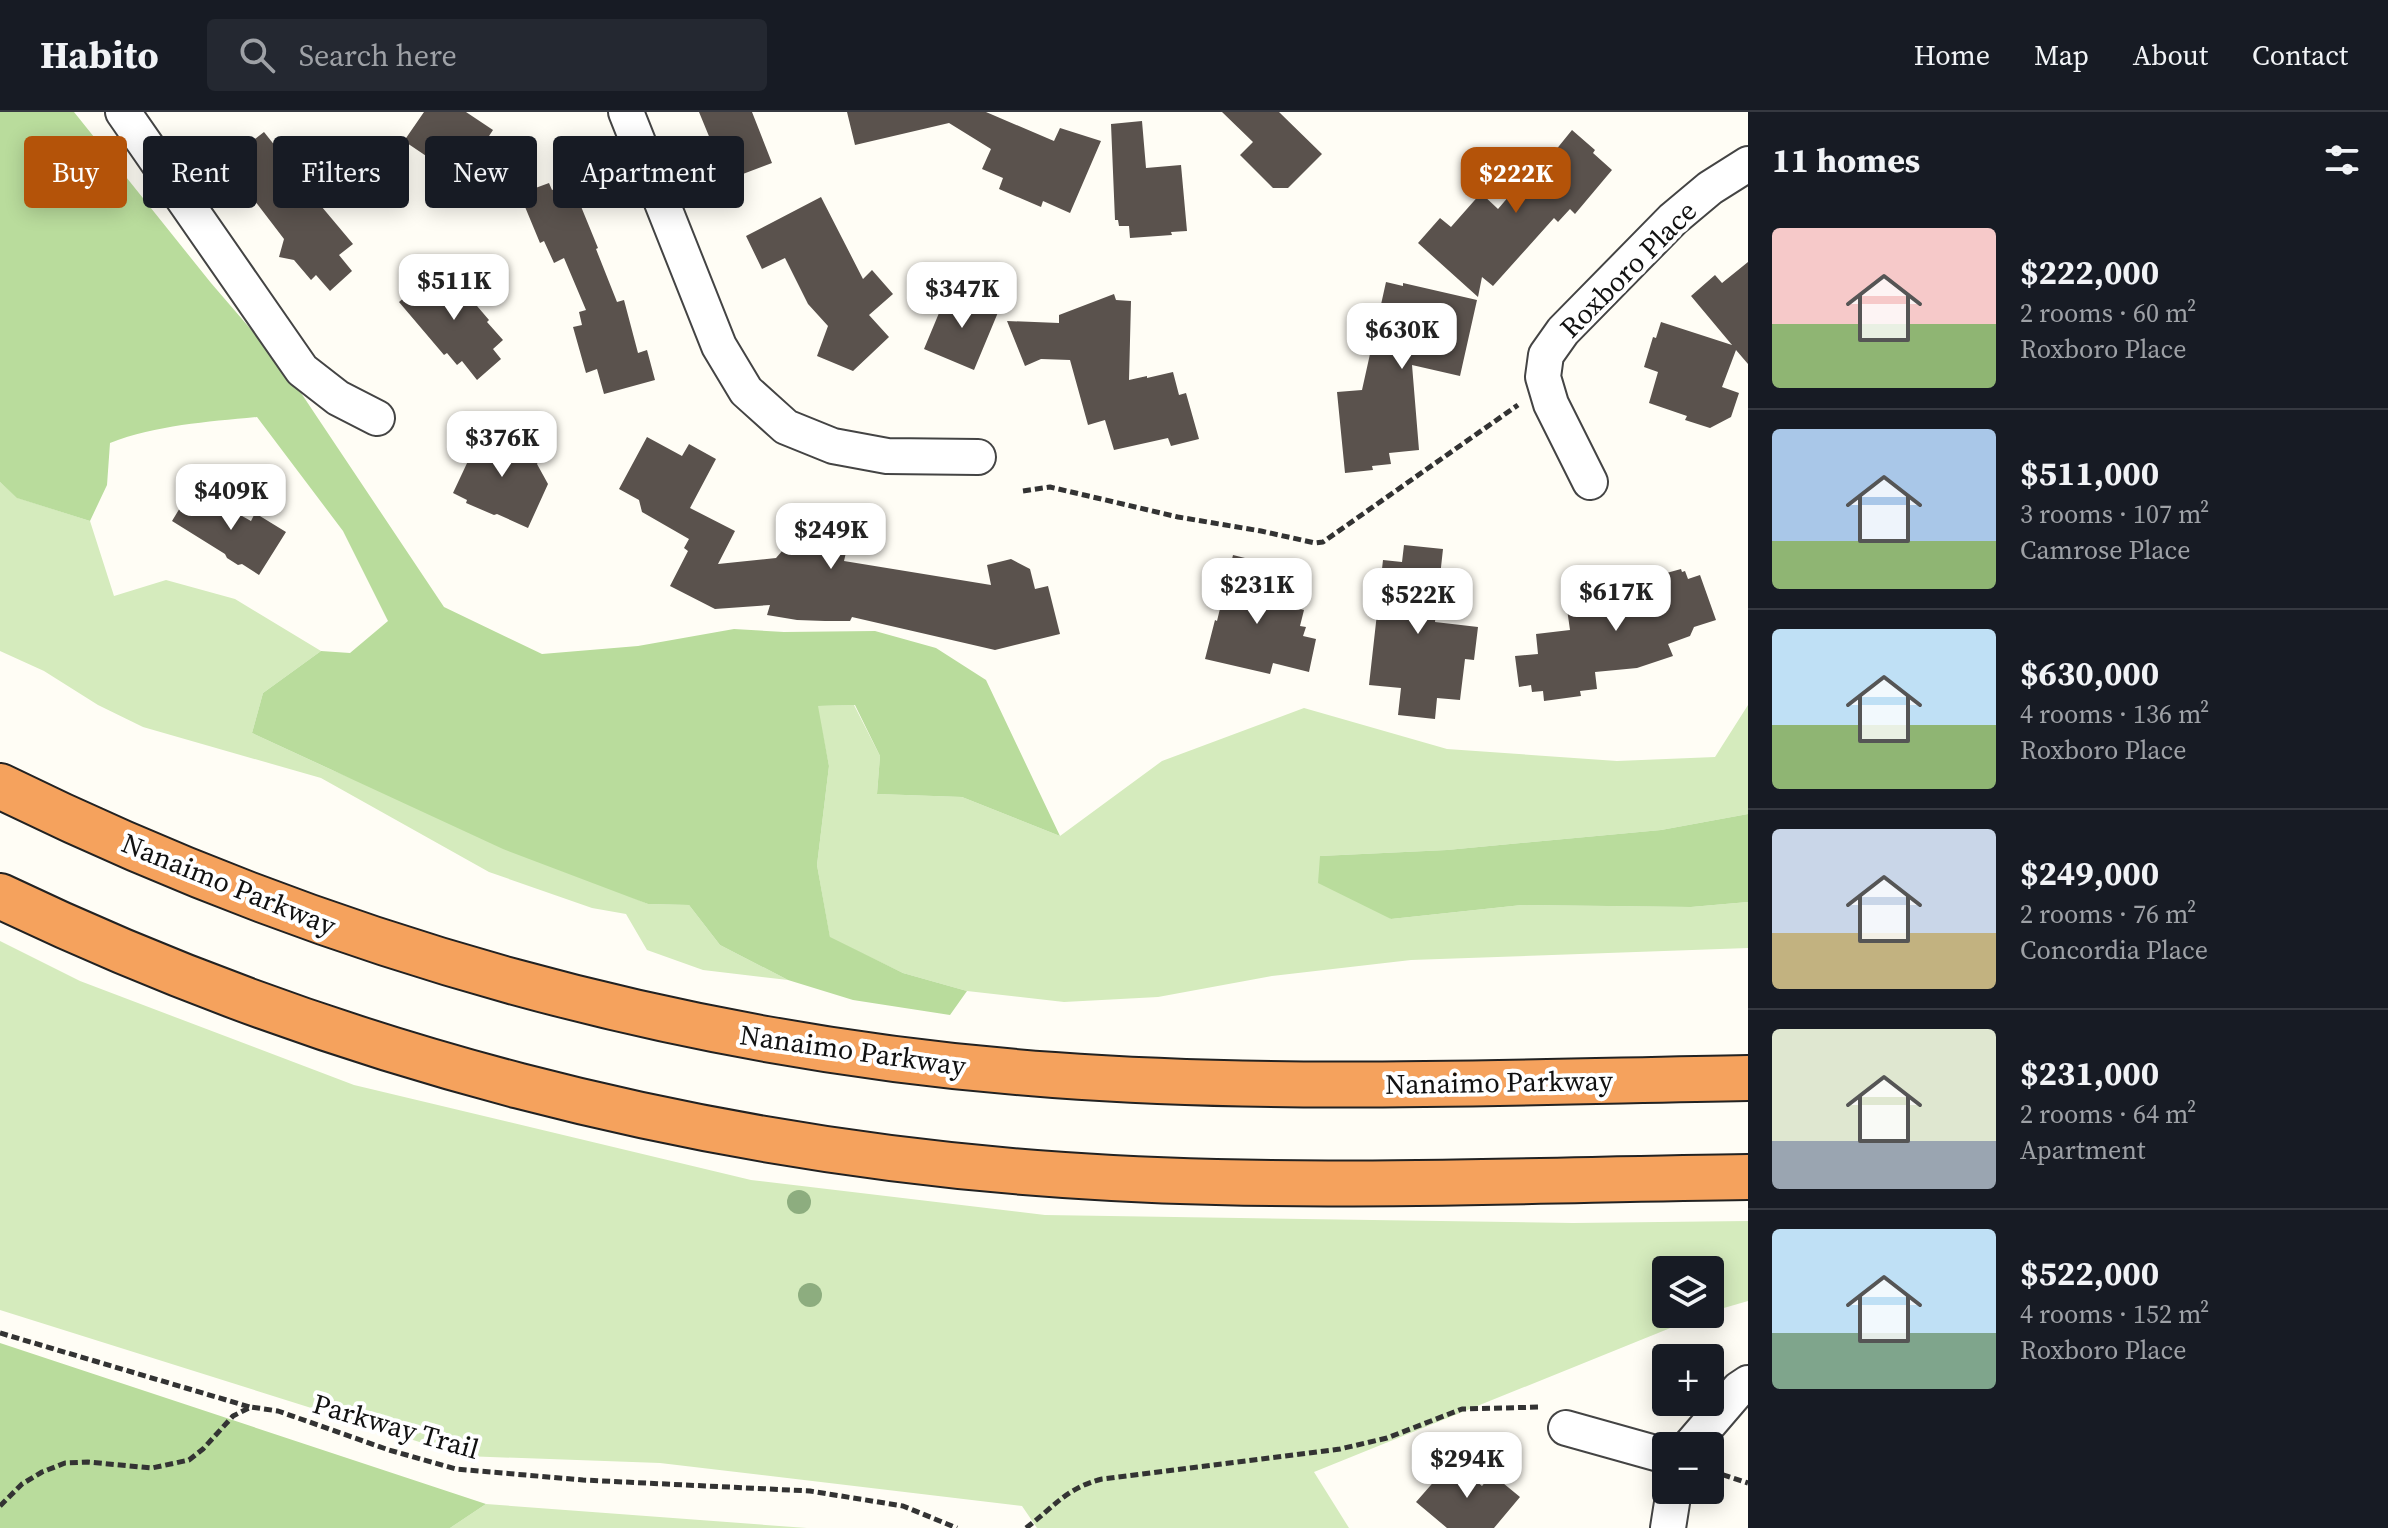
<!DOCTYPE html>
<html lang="en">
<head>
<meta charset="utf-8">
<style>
	body { margin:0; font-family:"Source Serif 4",serif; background:#242831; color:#f1f3f6; height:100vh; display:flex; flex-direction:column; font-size:30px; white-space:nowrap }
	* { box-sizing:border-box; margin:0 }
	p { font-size:26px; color:#9ea1a6 }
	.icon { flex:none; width:44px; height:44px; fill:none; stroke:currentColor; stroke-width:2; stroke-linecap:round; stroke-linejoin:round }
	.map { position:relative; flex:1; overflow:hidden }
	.panel { display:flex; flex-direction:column; background:#171b24; width:640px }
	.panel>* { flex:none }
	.hud { position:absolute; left:24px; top:24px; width:760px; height:72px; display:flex; gap:16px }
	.controls { position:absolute; left:1652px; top:1144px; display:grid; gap:16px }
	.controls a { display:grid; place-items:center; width:72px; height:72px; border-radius:8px; background:#171b24; box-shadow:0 4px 20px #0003; font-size:40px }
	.price { position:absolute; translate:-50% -68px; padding:0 18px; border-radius:16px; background:#fff; color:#222; font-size:26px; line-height:52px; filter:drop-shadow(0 2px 4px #0008) }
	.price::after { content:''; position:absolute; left:50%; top:48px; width:24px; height:18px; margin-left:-12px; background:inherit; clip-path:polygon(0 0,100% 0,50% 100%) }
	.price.active { background:#b45309; color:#fff }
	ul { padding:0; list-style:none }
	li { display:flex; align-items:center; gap:24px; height:200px; padding:0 24px }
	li+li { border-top:2px solid #363941 }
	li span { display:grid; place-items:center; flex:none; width:224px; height:160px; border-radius:8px; color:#555 }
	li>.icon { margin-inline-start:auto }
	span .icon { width:96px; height:96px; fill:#fffc; stroke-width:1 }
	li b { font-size:34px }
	h2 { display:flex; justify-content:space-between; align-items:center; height:96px; padding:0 24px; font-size:34px }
	.tag { padding:0 28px; border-radius:8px; background:#171b24; box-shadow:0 4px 20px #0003; font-size:28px; line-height:72px }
	.tag.active { background:#b45309; color:#fff }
	header { display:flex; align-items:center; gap:48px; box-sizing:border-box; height:112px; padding:0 40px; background:#171b24; border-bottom:2px solid #363941 }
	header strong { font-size:38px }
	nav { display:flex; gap:44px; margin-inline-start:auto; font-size:28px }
	.search { width:560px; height:72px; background:#242831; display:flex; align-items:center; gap:20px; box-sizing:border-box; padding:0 28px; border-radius:8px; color:#9ea1a6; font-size:30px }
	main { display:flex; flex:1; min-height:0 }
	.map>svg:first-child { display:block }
	.green { fill:#d5ebbd }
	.forest { fill:#b9dc9c }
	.building { fill:#5a524d }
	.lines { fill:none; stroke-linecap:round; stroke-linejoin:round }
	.minor-casing { stroke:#444; stroke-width:38 }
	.highway-casing { stroke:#222; stroke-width:48 }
	.path { stroke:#333; stroke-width:5; stroke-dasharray:8 4; stroke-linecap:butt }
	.minor { stroke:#fff; stroke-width:34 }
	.highway { stroke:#f5a25d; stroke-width:44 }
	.tree { fill:#8dad7f }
	.labels { text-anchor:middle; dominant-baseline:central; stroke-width:8; stroke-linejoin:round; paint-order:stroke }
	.street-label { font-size:28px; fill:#111; stroke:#fff }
</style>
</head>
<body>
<header>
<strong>Habito</strong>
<div class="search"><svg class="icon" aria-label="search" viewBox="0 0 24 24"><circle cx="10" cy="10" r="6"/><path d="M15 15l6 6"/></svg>Search here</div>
<nav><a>Home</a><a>Map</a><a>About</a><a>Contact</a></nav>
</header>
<main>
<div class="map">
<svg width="1748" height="1416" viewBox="0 0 1748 1416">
	<rect width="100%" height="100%" fill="#fffdf5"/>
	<!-- green -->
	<path class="green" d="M0,370l18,16 72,23 24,75 52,-16 69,19 86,52 -58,42 -11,40 80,37 316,134 41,1 31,40 68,35 -85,-10 -56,-20 -21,-36 -34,-6 -103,-36 -168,-94 -178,-51 -45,-22 -54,-34 -44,-20z
		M854,593l26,51 -3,38 85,3 98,39 102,-75 142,-53 143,41 170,12 98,-4 33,-52v109l-87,16 -214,20 -127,6 71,63 131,-14 169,2 57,-5v46l-337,12 -139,16 -114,21 -94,5 -97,-11 -64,-18 -73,-35 -13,-73 12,-99 -12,-60z
		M0,829l80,40 274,104 397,95 294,35 528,8 175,-2v80l-38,11v-42h-44v44h39l-391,158 35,56h-312l-15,-22 -362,-43 -196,-7 -464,-146z
		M486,1392l321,24h-357z"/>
	<!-- forest -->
	<path class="forest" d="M0,0h74l137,171 74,86 159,238 98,47 96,-8 96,-17 50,3 91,-1 61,17 50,32 74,156 -98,-39 -85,-3 3,-38 -25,-51 -37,1 11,60 -12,99 13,72 73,36 64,18 -17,24 -97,-15 -65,-20 -68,-35 -31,-40 -41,-1 -145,-55 -251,-116 11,-40 58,-42 29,2 38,-32 -45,-90 -86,-114c-50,5 -100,8 -147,26l-3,42 -17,36 -73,-23 -17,-16z
		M1748,702v88l-57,5 -169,-2 -131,14 -73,-36 2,-27 127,-6 214,-20z
		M0,1231l486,161 -36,24h-450z"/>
	<!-- building -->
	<path class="building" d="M424,0h42l27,18 -24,36 -21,-12 -7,12 -37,-25z
		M699,0h53l20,51 -45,17z
		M847,0h139l68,29 6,-13 41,13 -31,72 -27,-12 -2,6 -42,-18 4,-11 -21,-9 9,-20 -42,-26 -94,22z
		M1222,0h57l43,42 -34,34h-15l-33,-33 13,-13z
		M1142,9l4,47 35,-3 6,66 -16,1 1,3 -42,3 -1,-12h-10l-1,-6h-3l-4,-96z
		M1572,18l23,20 -2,3 19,17 -37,44 -5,-5 -12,13 -4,-4 -61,68 -11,-9 -4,20 -60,-54 22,-25 11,9 30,-34 17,16 53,-62 4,4z
		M264,20l44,55 -2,1 47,56 -14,11 13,16 -22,20 -14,-16 -5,5 -17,-20 -15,-3 5,-18 -59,-77z
		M571,70l27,66 -2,1 21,53 7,-2 14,53 9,-3 8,30 -51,14 -7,-25 -11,4 -13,-46 9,-2 -3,-13 7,-2 -22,-52 -10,5 -10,-22 -4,2 -17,-41 7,-12 19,-7 3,7z
		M821,85l42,82 9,-9 21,24 -24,21 20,22 -36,34 -36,-15 11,-30 -20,-22 -23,-46 -23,11 -16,-33z
		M1748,150v102l-12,-14 -14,37 17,6 -8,24 -21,11 -25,-8 2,-4 -38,-13 9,-31 -14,-5 9,-30 3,1 5,-16 71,23 -41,-49 24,-21 7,8z
		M442,153l47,55 -2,2 16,18 -10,9 8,10 -24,21 -15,-19 -5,4 -10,-12 -3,2 -45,-53z
		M1386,170l17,4v-3l74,17 -17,76 -48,-11 7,85 -30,3 2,11 -19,2 1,4 -28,3 -8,-81 25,-2z
		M949,177l50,21 -25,60 -50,-21z
		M1114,182l2,6 15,1 -2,79 18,-4v2l26,-6 6,23 7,-2 13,46 -28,7 -3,-8 -54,12 -9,-30 -17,5 -18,-65 -29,-1 -16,7 -18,-45 52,2v-8z
		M478,315l63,29 -4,8 11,20 -20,44 -31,-14 -3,1 -28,-12 1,-3 -14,-7 15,-32 -4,-2z
		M647,325l35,19 7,-12 27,15 -26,49 45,23 -17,33 58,-6 34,-39 24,23 14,2 -4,17 147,24 -4,-20 24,-6 19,10 5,20 13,-3 12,48 -65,16 -143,-33 -2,4h-25l-28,-1 -30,-5 3,-10 -55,4 -45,-23 18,-35 -4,-3 5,-9 -47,-27 -3,-12 -20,-11z
		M189,381l16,10 3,-6 43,24 4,-8 31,19 -27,43 -17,-11 -4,1 -11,-7 -2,-4 -53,-33z
		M1404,433l39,4 -8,73 43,5 -4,33 -9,-1 -5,41 -23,-2 -2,21 -37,-4 3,-27 -32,-3 14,-125 19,2z
		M1233,443l32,8 -9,35 48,12 -4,16 6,1 -3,9 13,3 -7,33 -36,-9 -3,11 -65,-15 10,-39 2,1z
		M1649,457l3,8 29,-8 1,3 3,-1 3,8 12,-4 16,45 -22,7 -4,9 -22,8 5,12 -36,12 -42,4 2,17 -17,2 1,5 -37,5 -1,-10 -11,1 -1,-7 -12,2 -4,-31 23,-2 -2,-20 34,-4 -4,-28 17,-2v-3l35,-4 -4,-11z
		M1452,1349l30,25 10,-12 28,23 -26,31h-47l-31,-26z"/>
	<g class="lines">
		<defs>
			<path id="minor" d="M123,0l179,258 36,28 39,20
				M626,0l93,234 27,45 40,36 47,19 54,10 91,1
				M1590,370l-39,-78 -8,-27 3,-22 17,-24 110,-112 37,-31 38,-24
				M1566,1316l100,28
				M1690,1334l49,-57 9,-6
				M1668,1416l6,-38"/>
			<path id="highway" d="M0,674c329,162 688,263 1054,289 231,17 463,7 694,3
				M0,784c332,159 697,254 1064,279 227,16 457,5 684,2"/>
		</defs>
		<!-- minor casing -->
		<use href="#minor" class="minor-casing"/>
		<!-- highway casing -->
		<use href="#highway" class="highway-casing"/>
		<!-- path -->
		<path class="path" d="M1023,379l27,-4 128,30 83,14 54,12 8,-1 195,-137
			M0,1221l250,74
			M1711,1359l37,12
			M0,1394l22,-22 20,-12 23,-9 23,-1 64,6 37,-8 14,-11 30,-33 18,-9 27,4 111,39 67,19 127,11 227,11 93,15 54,22
			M1026,1416c28,-21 40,-40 76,-49l238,-30 47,-11 75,-29 79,-2"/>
		<!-- minor -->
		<use href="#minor" class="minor"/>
		<!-- highway -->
		<use href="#highway" class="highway"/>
	</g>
	<!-- trees -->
	<g class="tree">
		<circle cx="799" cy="1090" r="12"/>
		<circle cx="810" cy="1183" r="12"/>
	</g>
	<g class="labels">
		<!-- street labels -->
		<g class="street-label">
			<text transform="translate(1628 157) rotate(-45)">Roxboro Place</text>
			<text transform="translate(229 772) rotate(22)">Nanaimo Parkway</text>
			<text transform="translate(853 938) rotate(8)">Nanaimo Parkway</text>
			<text transform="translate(1499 970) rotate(-1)">Nanaimo Parkway</text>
			<text transform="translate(396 1314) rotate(16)">Parkway Trail</text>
		</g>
	</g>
</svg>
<div class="controls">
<a><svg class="icon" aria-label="layers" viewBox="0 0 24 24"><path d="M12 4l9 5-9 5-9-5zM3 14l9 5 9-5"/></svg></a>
<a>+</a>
<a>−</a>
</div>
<b class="price active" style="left:1516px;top:103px">$222K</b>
<b class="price" style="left:454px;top:210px">$511K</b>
<b class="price" style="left:962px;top:218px">$347K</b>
<b class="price" style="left:1402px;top:259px">$630K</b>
<b class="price" style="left:502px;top:367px">$376K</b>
<b class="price" style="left:231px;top:420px">$409K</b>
<b class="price" style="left:831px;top:459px">$249K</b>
<b class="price" style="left:1257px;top:514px">$231K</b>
<b class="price" style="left:1616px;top:521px">$617K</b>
<b class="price" style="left:1418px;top:524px">$522K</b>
<b class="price" style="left:1467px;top:1388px">$294K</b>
<div class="hud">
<a class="tag active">Buy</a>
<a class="tag">Rent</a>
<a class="tag">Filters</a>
<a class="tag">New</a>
<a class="tag">Apartment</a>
</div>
</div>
<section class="panel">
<h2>11 homes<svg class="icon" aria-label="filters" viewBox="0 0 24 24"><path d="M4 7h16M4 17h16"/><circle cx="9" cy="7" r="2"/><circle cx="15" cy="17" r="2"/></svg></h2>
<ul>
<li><span style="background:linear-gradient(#f6c9c9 60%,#8fb573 0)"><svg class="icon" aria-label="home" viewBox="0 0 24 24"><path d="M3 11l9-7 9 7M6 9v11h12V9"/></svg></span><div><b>$222,000</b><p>2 rooms · 60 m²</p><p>Roxboro Place</p></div></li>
<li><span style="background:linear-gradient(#a9c7e8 70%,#8fb573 0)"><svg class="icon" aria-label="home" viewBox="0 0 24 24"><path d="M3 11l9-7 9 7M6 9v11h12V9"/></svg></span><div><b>$511,000</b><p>3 rooms · 107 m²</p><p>Camrose Place</p></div></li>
<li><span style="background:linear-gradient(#bfe0f5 60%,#8fb573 0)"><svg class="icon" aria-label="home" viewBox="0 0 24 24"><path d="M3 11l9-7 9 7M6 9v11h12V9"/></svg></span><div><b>$630,000</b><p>4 rooms · 136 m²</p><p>Roxboro Place</p></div></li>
<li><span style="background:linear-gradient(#c9d6e8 65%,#c2b280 0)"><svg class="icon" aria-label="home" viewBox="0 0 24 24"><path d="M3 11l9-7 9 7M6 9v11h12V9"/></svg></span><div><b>$249,000</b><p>2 rooms · 76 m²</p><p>Concordia Place</p></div></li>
<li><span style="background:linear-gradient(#dfe7d0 70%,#9aa5b1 0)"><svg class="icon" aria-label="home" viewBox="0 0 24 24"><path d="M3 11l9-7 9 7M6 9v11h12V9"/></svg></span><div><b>$231,000</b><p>2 rooms · 64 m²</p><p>Apartment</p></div></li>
<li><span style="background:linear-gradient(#bfe0f5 65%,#7fa58c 0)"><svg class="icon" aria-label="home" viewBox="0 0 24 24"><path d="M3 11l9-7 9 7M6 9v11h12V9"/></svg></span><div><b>$522,000</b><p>4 rooms · 152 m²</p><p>Roxboro Place</p></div></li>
</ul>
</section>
</main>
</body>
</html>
